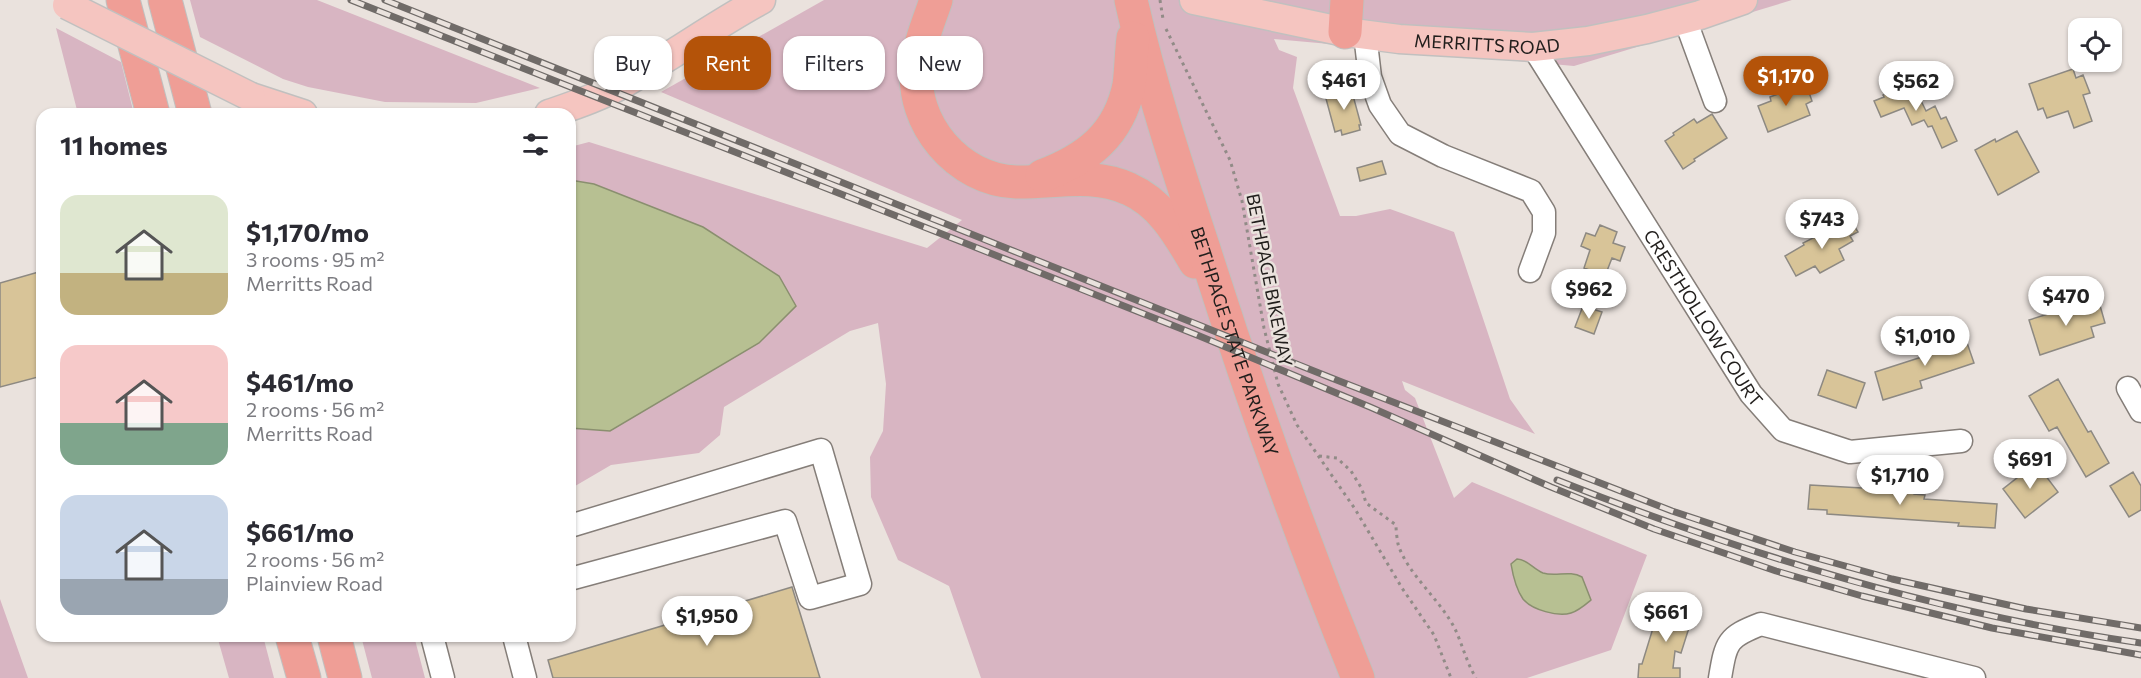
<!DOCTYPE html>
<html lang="en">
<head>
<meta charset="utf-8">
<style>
	body { margin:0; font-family:Commissioner,sans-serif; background:#f2f2f3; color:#2b2b33; height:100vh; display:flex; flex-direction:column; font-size:22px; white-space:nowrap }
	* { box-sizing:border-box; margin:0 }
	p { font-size:20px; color:#7c7c81 }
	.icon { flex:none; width:33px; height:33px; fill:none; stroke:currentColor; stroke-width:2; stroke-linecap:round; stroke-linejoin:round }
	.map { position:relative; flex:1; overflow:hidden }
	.side { position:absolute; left:36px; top:108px; width:540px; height:534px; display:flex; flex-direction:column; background:#fff; border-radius:18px; box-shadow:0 2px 4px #0004 }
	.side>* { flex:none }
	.top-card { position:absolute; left:594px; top:36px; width:570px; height:54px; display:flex; gap:12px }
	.buttons { position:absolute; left:2068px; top:18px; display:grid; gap:12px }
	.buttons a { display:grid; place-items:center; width:54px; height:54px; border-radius:12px; background:#fff; box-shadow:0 2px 4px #0004; font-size:30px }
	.price { position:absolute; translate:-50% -51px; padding:0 14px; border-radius:21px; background:#fff; color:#222; font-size:20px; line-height:39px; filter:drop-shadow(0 2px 3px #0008) }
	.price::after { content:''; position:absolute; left:50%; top:36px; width:18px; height:14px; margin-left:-9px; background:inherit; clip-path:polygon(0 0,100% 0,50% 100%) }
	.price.active { background:#b45309; color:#fff }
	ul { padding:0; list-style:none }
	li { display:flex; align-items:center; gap:18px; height:150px; padding:0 24px }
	li span { display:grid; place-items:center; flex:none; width:168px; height:120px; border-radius:18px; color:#555 }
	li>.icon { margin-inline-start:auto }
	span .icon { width:72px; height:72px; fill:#fffc; stroke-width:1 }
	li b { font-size:26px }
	h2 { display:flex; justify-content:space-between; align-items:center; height:72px; padding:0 24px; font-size:26px }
	.pill { padding:0 21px; border-radius:18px; background:#fff; box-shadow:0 2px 4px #0004; font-size:21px; line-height:54px }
	.pill.active { background:#b45309; color:#fff }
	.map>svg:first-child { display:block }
	.green { fill:#d8b5c2 }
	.water { fill:#b7c092; stroke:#8a8f6f; stroke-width:1.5 }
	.building { fill:#d8c498; stroke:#8d8982; stroke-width:1.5 }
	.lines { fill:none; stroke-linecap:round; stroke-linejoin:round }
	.minor-casing { stroke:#857e79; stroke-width:25 }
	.major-casing { stroke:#c1c0bf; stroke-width:31 }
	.highway-casing { stroke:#c1c0bf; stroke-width:35 }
	.path { stroke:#918b87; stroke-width:3; stroke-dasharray:3 4.5; stroke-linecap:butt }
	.minor { stroke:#fff; stroke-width:22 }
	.major { stroke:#f5c5c0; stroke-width:28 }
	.highway { stroke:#ef9e96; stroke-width:33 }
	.rail-casing { stroke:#706b68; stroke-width:7 }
	.rail { stroke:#eae2dd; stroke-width:4.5; stroke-dasharray:14; stroke-linecap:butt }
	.major-bridge-casing { stroke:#c1c0bf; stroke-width:31; stroke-linecap:butt }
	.major-bridge { stroke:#f5c5c0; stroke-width:28 }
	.labels { text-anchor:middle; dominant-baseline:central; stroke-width:5; stroke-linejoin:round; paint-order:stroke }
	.street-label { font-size:18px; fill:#211e1c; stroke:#eae2dd }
</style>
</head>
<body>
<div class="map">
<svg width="2141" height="678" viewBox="0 0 2141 678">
	<rect width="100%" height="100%" fill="#eae2dd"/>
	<!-- green -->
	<path class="green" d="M190,0h127l223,88 -64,15 -91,-1 -77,-15 -25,-8 -83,-42z
		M824,0h968l-218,66 -300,-27 5,11 18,7 -4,31 47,128h16l34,-7 64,23 56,167 25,35 -133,-53 3,9 10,8 39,100 18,-16 175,73 -36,95 -84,28h-546l-32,-92 -51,-26 -27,-63 -1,-40 13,-26 3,-47 -8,-61 -28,8 -126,76 -4,28 -21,18 -88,12 -41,24v-61l40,3 -15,-247 -25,-4v-33l19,-5 338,106 35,-28 -301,-128z
		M56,28l65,34 13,52h-56z
		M0,599l28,79h-28z
		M217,636h46l11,42h-45z
		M361,636h53l11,42h-53z"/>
	<!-- water -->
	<path class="water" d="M570,180l24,4 109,43 76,49 17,30 -37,37 -149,88 -40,-3z
		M1517,559c10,0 16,10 26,14 13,4 26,-3 39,4l9,23c-6,5 -13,11 -20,13 -13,4 -39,-3 -48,-14 -7,-10 -10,-23 -12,-35z"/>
	<!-- building -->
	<path class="building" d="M2073,69l3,9 7,-3 7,18 -7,2 9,26 -18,7 -6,-17 -21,7 -4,-10 -5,2 -9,-26z
		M1805,81l7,20 -6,3 4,11 -42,17 -10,-26 13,-5 -1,-4 8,-3 -1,-3z
		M1912,82l14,29 9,-5 6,13 5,-2 11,24 -15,7 -10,-22 -4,1 -4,-7 -12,5 -8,-17 -23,9 -7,-16 10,-4 -1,-2z
		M1348,87l3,1 10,37h-2l1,5 -18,5 -1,-5 -6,2 -10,-37z
		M1712,114l15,24 -33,21 1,2 -12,8 -18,-28 9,-6 -1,-2 21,-14 3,4z
		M2017,131l22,41 -41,23 -23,-45 20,-11 1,3z
		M1382,161l4,13 -26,7 -3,-13z
		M1850,219l8,13 -8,4 3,5 -14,8 5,11 -24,13 -5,-7 -19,10 -11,-20 19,-11 -1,-2z
		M1600,225l17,7 -4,11 12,4 -5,14 -8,-3 -7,18 -21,-8 6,-18 -9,-4 5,-13 9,3z
		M42,271v105l-42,11v-104z
		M2099,302l6,21 -14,4 3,10 -54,18 -11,-35 38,-12 1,4z
		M1583,306l19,6 -8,22 -19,-7z
		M1964,334l10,29 -54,18 2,7 -39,12 -8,-28 53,-17 -3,-8z
		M1827,370l38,13 -9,25 -38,-13z
		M2058,379l30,53 3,-1 18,32 -23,14 -29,-50 -8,4 -20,-35z
		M2036,463l22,29 -33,26 -22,-29z
		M2133,472l8,14v24l-12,7 -19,-31z
		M1810,485l104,6v3l11,1 -1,4 73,5 -2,24 -37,-2 1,-3 -132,-9v-4l-19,-1z
		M792,587l28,91h-267l-5,-18z
		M1661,602l33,10 -13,41 -6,-2 -2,17h7v10h-42l1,-14h3z"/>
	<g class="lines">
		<defs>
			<g id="minor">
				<path d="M1685,19l30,82"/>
				<path d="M1365,34l5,43 10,28 20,29 43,22 88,35 13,21v21l-14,38"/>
				<path id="s1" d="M1533,47l218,347 32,36 67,22 111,-11"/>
				<path d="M2128,388l13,23"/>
				<path d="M570,526l251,-76 39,134 -50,14 -25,-77 -215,58"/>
				<path d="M432,636l11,42"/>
				<path d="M514,636l11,42"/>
				<path d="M1720,678c6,-36 7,-41 41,-54l213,54"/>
			</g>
			<g id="major">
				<path id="s2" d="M1194,0l151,32 54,7 134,8 55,-6 59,-12 53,-14 43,-15"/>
				<path d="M251,97l52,17"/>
				<path d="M549,114c26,-9 53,-18 77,-32 46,-26 89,-57 135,-82"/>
			</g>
			<g id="highway">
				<path d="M123,0l30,114"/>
				<path d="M165,0l30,114"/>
				<path d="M936,0c-7,21 -17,44 -19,66 -7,57 41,114 99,116 37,1 77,-10 113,7 32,14 49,44 66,73"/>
				<path id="s3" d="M1131,0c19,84 46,167 73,249 46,145 97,288 154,429"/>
				<path d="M1345,32l2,-32"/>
				<path d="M1042,176c45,-17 77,-41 87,-91 2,-15 2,-31 4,-47"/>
				<path d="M292,636l12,42"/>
				<path d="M334,636l11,42"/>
			</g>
		</defs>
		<!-- minor casing -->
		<use href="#minor" class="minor-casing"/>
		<!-- major casing -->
		<use href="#major" class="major-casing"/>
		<!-- highway casing -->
		<use href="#highway" class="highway-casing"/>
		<!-- path -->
		<path class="path" d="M1160,0l3,19
			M1166,29l64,131 12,41 22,127 14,56 19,41 58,84 47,79 32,47 17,43
			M1319,456l18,2 14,13 11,18 4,14 30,22c0,6 1,13 2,19 9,30 44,57 58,87 7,16 11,32 20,47"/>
		<!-- minor -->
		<use href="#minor" class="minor"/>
		<!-- major -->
		<use href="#major" class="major"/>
		<!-- highway -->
		<use href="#highway" class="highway"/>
		<defs>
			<path id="rail" d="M351,0l846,335 173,72 181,80 103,42 122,42 86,25 130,32 149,27
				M385,0l944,377 343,134 123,41 97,27 134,30 115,19
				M1557,480c189,75 383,134 584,163"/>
		</defs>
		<!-- rail casing -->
		<use href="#rail" class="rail-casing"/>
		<!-- rail -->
		<use href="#rail" class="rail"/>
		<defs>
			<path id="major-bridge" d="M67,5l184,92"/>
		</defs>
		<!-- major-bridge casing -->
		<use href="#major-bridge" class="major-bridge-casing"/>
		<!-- major-bridge -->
		<use href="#major-bridge" class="major-bridge"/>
	</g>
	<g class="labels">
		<!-- street labels -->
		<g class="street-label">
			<text stroke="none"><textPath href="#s2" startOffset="297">MERRITTS ROAD</textPath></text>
			<text transform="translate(1270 280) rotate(79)">BETHPAGE BIKEWAY</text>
			<text stroke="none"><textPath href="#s1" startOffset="320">CRESTHOLLOW COURT</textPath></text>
			<text stroke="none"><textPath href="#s3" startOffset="357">BETHPAGE STATE PARKWAY</textPath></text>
		</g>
	</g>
</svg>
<div class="buttons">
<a><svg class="icon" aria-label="locate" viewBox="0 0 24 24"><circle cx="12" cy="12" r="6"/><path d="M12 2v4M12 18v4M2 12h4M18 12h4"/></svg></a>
</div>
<b class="price active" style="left:1786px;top:107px">$1,170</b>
<b class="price" style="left:1344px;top:111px">$461</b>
<b class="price" style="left:1916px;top:112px">$562</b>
<b class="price" style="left:1822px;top:250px">$743</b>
<b class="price" style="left:1589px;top:320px">$962</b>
<b class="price" style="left:2066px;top:327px">$470</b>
<b class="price" style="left:1925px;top:367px">$1,010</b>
<b class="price" style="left:2030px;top:490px">$691</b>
<b class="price" style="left:1900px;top:506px">$1,710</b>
<b class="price" style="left:1666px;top:643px">$661</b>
<b class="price" style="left:707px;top:647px">$1,950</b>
<div class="top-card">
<a class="pill">Buy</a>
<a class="pill active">Rent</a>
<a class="pill">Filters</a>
<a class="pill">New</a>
</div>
<section class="side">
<h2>11 homes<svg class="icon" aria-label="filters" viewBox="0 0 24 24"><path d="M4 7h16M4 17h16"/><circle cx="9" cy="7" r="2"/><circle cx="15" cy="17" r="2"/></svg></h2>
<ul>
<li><span style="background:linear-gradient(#dfe7d0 65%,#c2b280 0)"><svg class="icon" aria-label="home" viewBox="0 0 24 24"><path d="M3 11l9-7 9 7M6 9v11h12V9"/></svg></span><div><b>$1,170/mo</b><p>3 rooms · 95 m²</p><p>Merritts Road</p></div></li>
<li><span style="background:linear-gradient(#f6c9c9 65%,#7fa58c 0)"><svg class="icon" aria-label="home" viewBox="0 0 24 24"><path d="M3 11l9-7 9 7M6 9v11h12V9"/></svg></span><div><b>$461/mo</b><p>2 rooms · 56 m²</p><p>Merritts Road</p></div></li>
<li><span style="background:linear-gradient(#c9d6e8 70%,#9aa5b1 0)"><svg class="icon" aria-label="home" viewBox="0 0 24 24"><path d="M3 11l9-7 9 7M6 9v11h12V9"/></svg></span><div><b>$661/mo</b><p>2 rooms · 56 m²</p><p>Plainview Road</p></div></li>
</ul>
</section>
</div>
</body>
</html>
